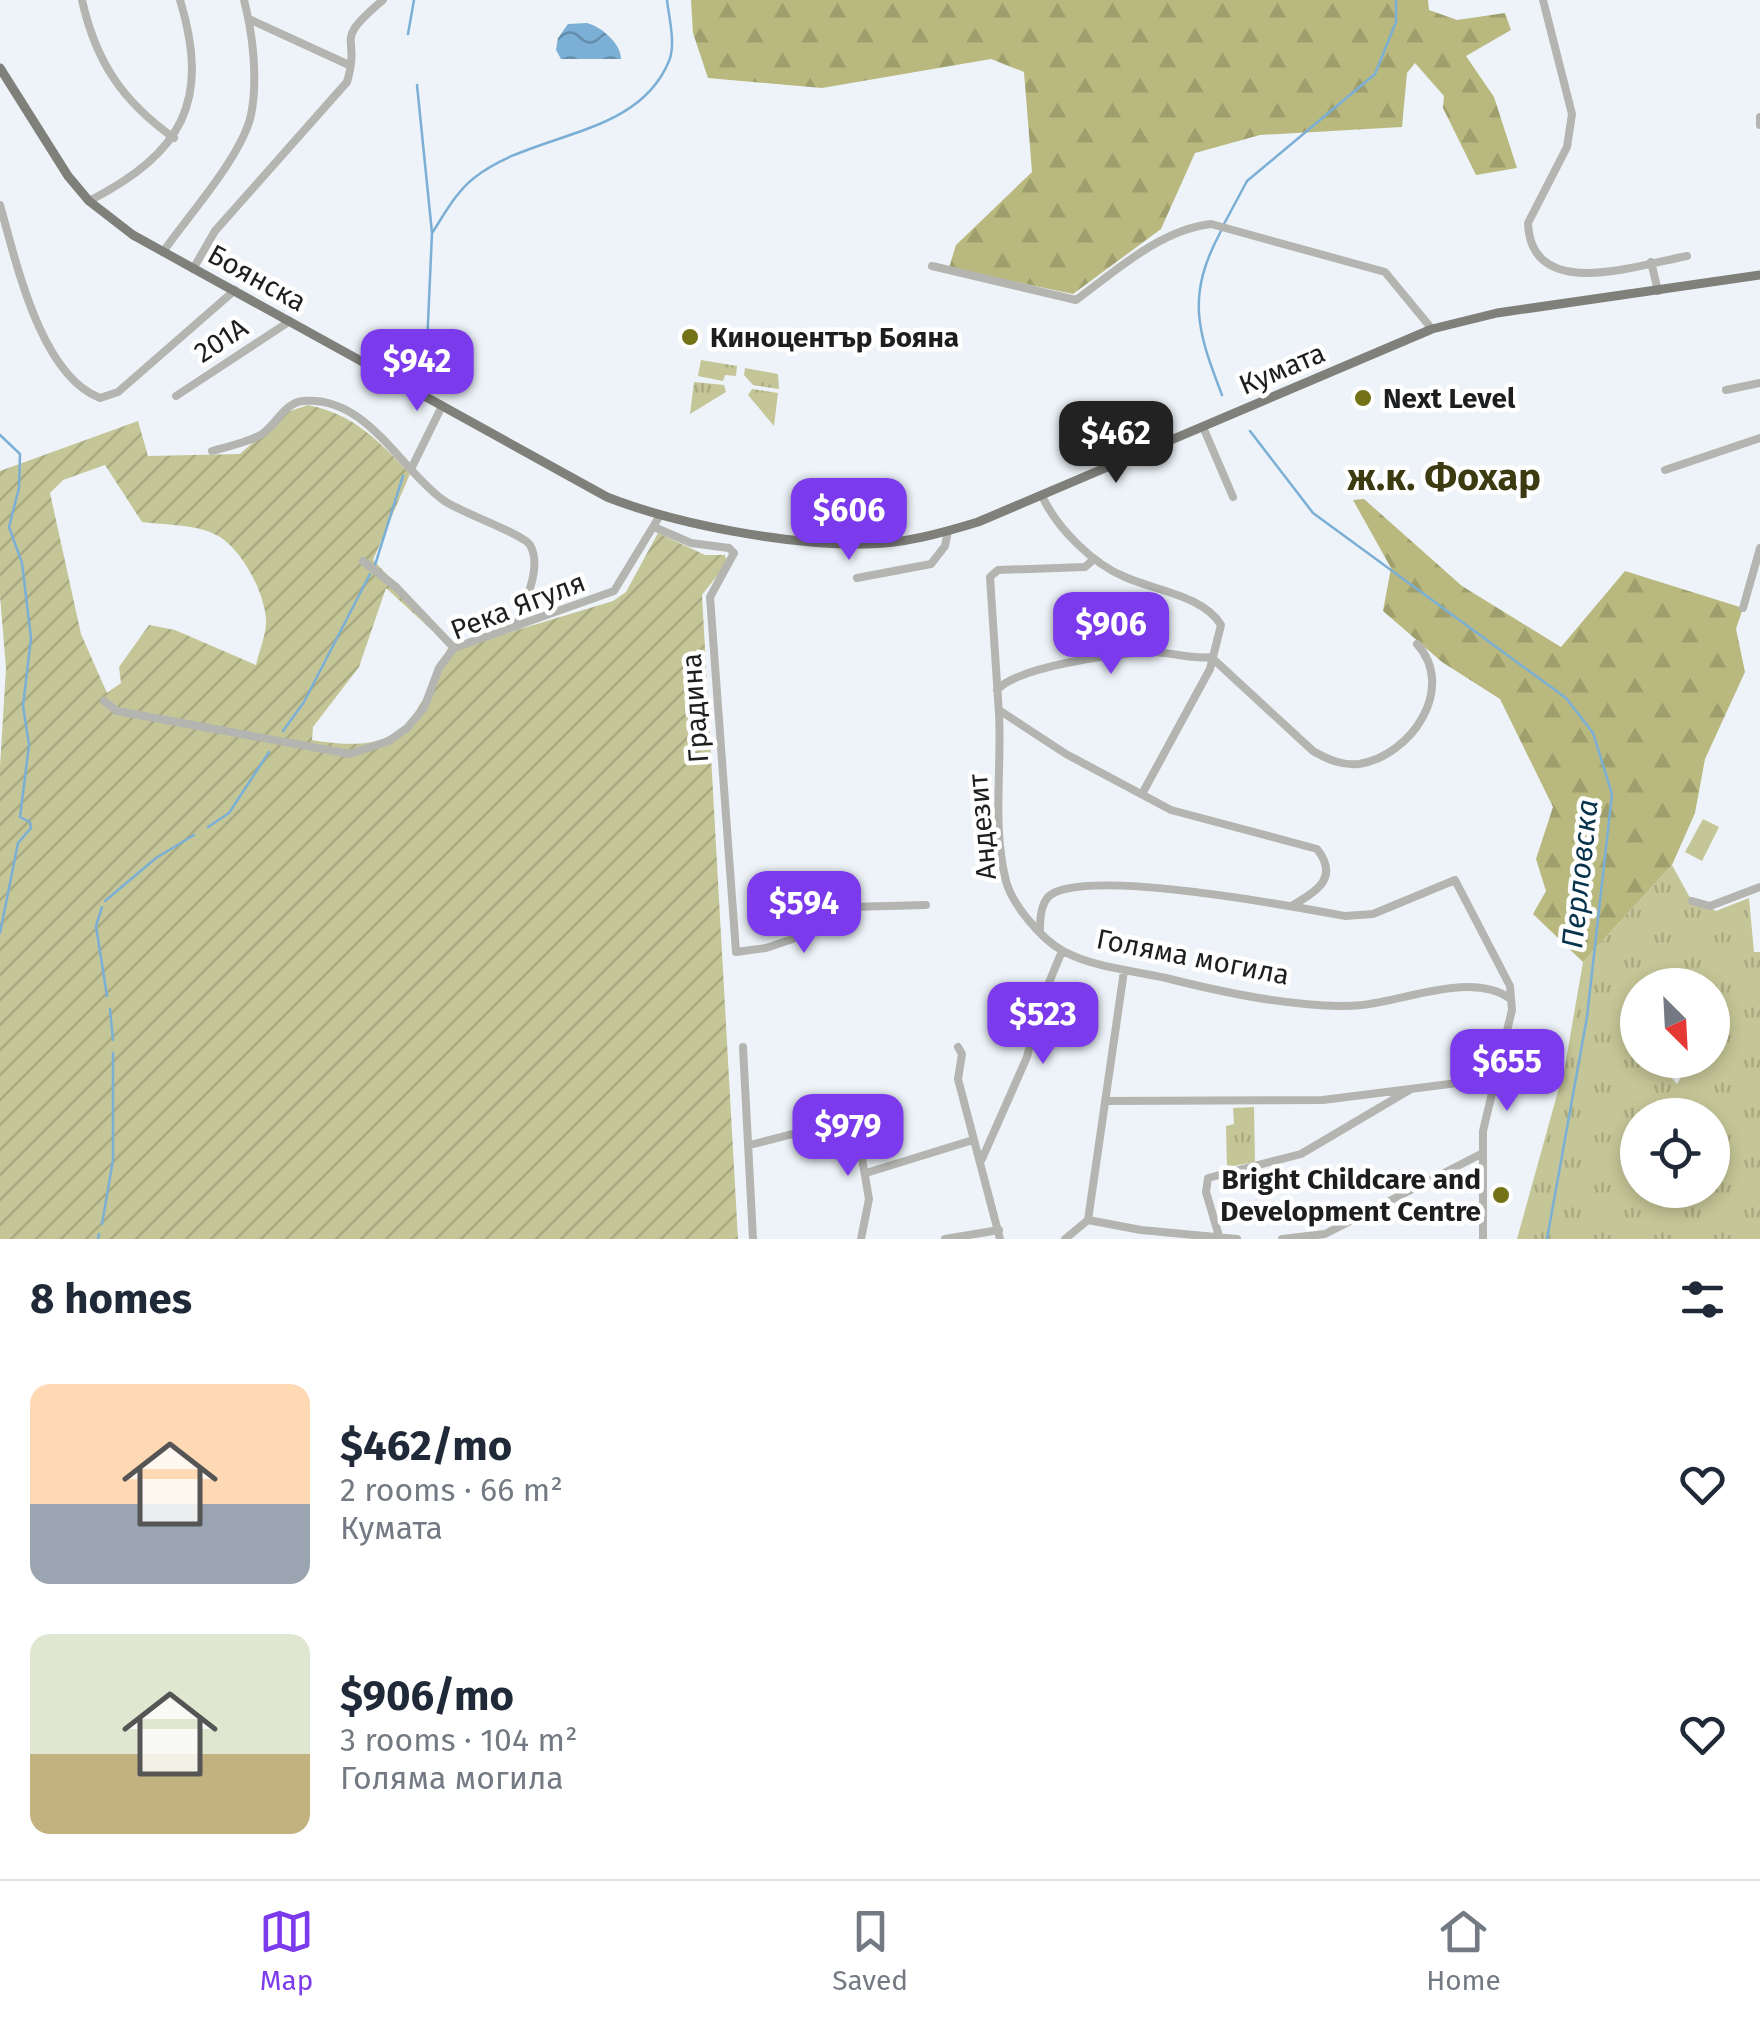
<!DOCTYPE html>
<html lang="en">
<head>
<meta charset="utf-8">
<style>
	body { margin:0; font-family:"Fira Sans",sans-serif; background:#f2f2f3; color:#1f2937; height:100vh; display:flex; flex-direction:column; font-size:38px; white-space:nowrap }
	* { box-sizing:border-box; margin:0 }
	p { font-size:32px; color:#747a83 }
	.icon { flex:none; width:55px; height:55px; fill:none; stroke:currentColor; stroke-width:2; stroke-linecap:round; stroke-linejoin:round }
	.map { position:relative; height:1239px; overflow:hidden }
	.drawer { display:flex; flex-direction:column; background:#fff; flex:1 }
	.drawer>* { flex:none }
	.needle { width:65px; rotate:156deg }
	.tools { position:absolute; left:1620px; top:968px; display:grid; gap:20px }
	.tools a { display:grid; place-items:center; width:110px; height:110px; border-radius:50%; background:#fff; box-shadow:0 5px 15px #0003; font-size:50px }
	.price { position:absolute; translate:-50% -85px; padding:0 22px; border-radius:20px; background:#7c3aed; color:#fff; font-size:32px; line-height:65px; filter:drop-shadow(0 2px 5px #0008) }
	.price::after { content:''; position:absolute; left:50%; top:60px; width:30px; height:22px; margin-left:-15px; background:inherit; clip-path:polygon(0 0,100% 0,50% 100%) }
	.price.on { background:#222; color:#fff }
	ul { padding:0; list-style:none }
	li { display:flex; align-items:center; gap:30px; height:250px; padding:0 30px }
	li span { display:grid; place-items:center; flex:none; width:280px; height:200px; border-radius:20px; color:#555 }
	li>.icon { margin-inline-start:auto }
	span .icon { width:120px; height:120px; fill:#fffc; stroke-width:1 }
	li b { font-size:42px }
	h2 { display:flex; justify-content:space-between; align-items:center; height:120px; padding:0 30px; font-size:42px }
	.menu { display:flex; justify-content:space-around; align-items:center; height:140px; border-top:2px solid #e0e1e3; background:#fff; font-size:28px; color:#747a83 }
	.menu a { display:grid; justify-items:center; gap:5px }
	.menu .on { color:#7c3aed }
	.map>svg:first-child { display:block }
	.grass { fill:url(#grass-tufts); fill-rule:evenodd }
	.forest { fill:url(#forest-firs) }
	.garden { fill:url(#garden-furrows); fill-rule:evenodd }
	.pitch { fill:#c5c697 }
	.water { fill:url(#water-waves) }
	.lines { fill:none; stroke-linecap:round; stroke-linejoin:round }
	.stream { stroke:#7bafd5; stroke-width:2.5 }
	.minor { stroke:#b4b4b1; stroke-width:8 }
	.major { stroke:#80807b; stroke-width:9 }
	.poi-dot { fill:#747216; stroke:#fff; stroke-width:4 }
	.labels { text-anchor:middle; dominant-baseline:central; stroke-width:9; stroke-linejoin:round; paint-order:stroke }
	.street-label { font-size:28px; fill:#1c1e20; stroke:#fff }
	.poi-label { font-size:28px; font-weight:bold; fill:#1c1e20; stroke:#fff; text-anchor:start }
	.water-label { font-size:30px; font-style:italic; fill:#08334d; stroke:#fff }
	.district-label { font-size:38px; font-weight:bold; fill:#3b3a11; stroke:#fff }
</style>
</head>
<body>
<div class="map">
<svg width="1760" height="1239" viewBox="0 0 1760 1239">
	<defs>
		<pattern id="grass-tufts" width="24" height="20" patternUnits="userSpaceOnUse" patternTransform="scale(2.5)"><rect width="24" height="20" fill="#c5c697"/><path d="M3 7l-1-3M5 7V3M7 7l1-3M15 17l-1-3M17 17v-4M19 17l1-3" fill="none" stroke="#a9aa82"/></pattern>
		<pattern id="forest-firs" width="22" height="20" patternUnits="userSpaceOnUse" patternTransform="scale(2.5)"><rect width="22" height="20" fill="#b9b97f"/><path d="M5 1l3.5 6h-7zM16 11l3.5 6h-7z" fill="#9e9f6d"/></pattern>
		<pattern id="garden-furrows" width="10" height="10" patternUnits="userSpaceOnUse" patternTransform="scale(2.5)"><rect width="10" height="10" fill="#c5c697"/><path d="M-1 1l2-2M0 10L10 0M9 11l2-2" fill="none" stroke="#a9aa82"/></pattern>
		<pattern id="water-waves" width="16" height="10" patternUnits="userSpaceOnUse" patternTransform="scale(2.5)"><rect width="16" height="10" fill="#7bafd5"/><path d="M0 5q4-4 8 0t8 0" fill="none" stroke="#648eac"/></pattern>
	</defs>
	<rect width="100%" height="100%" fill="#edf3f8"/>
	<!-- grass -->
	<path class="grass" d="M701,360l36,6 -1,10 -11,-1 -2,6 -25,-5z
		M745,368l33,6 1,15 -26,-4 -9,-10z
		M694,382l30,3 2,7 -36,22z
		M752,389l26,4 -4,33 -26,-31z
		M1672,865l17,31 27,15 33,-13 5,54h6v287h-243l48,-173 18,-104zM1638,985h74v75h-21l-14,24 -21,-24h-18zM1638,1115h74v75h-74z
		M1254,1107l1,55 -28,5 -1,-41 8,-2 -1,-16z"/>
	<!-- forest -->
	<path class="forest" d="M691,0h737l1,10 28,10 48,-7 6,17 -45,26 28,41 23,71 -41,7 -33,-67 1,-12 -29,-33 -8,10 -5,54 -142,8 -65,18 -34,76 -88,65 -124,-26 7,-23 76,-73 -8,-100 -33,-13 -169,29 -114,-10 -15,-45z
		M1364,499l98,87 99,61 64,-76 118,37 -7,21 9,43 -40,87 -10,54 -23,52 -89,97 -50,-48 13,-23 -10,-32 17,-52 -53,-108 -58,-37 -59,-51 8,-43 -38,-68z"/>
	<!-- garden -->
	<path class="garden" d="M308,405c46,9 72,37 102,69l-37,86 85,88 155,-47 13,-9 32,-59 47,22h20l2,8 -25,32 36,644h-738v-472l6,-99 -6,-72v-125l138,-50 10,35 92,-2 47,-42zM105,465l37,57c23,3 57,2 78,15 23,15 44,55 46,82 1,14 -7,32 -10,46l-81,-35 -26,-5 -30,42 2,16 -14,10 -26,-59 -31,-141 13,-13zM386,588l63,58c-36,76 -44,110 -137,94l1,-13 46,-60z"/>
	<!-- pitch -->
	<path class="pitch" d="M1703,819l16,8 -17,34 -17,-9z"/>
	<!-- water -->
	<path class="water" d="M587,23c15,4 34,21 34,36h-60l-5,-9 2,-12 10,-14z"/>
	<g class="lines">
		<!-- stream -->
		<path class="stream" d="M408,34l6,-34
			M417,85l15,148 -7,157
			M1224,224l23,-43 128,-107 21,-52v-22
			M1221,231c-35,65 -24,99 1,164
			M432,233c12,-18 24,-41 42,-55 58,-47 163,-39 195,-117 7,-17 0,-43 -2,-61
			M1250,431l63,82 253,185 27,35 19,61 -25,223 -40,222
			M0,435l20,19 -1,34 -10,39 13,36 9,75 -8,68 6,39 -9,72 10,5 1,6 -13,15 -18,90
			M375,565l28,-89
			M283,731l21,-29 66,-128
			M208,827l21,-14 40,-61
			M105,901l51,-43 38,-23
			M102,907l-6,19 11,70
			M110,1009l3,31
			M102,1224l11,-64v-107
			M98,1239l1,-5"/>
		<!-- minor -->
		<path class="minor" d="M82,0c14,62 40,101 92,138
			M1543,0l29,114 -5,33 -39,76c3,80 110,42 159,33
			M249,19l100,46
			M1760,117v8
			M89,201c93,-48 122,-99 91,-201
			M0,205c16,56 40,170 100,193l18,-6 117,-102
			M163,252c25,-36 79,-96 88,-137 7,-35 2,-81 -7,-115
			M1651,262l7,29
			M932,266l144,34c41,-30 84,-70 135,-76l174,48 47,57
			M193,269l22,-38 132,-149c15,-50 -17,-37 36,-82
			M1726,390l34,-7
			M176,396l114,-75
			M1203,427l30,70
			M212,451c16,-5 36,-8 50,-17 15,-10 22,-31 41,-33 63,-6 96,67 140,99 18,13 79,33 87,45 13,22 -6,60 -14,81
			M411,469l31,-63
			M1665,470l95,-32
			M1043,498c15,31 50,66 82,79 29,13 79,19 96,48l-11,44 -68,125
			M654,527l37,16 38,5 5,5 -24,44 26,355 30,-4 62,-21 22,-20 76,-2
			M1093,560l-8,7 -87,3 -8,7c3,46 6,92 9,137 3,55 -7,112 7,167 6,23 35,58 57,70 32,17 68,19 103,27 55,14 139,32 196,27 45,-5 110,-33 147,-7
			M363,561l33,26 58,61
			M857,578l74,-14 14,-18 3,-15
			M1743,608l17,-60
			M1211,657l102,94c14,8 29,15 46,13 52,-8 98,-76 58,-120
			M997,690c22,-24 116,-36 151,-38 21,-1 43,8 63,5
			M104,701l13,10 233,43 39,-13 18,-13 17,-20 15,-40 15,-20 160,-57 45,-74
			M999,710l67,44 105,56 146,39c22,28 1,42 -24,56
			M1692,901l18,5 50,-19
			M1040,929c0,-11 1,-29 12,-35 43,-25 239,12 293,22l28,-2 82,-34 55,106 2,24 -29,121v108
			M743,1047l10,192
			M958,1047l4,7 -4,25 42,160
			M1105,1101l218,-1 174,-22
			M750,1145l105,-27 14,81 -8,40
			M982,1159l45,-102 14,-55 21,-51
			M866,1173l107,-33
			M1088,1220l36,-249
			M1088,1220l53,10 96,9
			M1219,1236l-13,-44 2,-14 93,-24 110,-65
			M945,1239l54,-9
			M1065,1239l23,-19
			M1282,1239l43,-5 156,-80"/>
		<!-- major -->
		<path class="major" d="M0,68l68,108 21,25 44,34 474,262c71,28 181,48 258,47 38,0 77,-11 113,-22l454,-193 65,-16 263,-38"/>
	</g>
	<!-- markers -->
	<g class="poi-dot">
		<circle cx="690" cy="337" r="10"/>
		<circle cx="1363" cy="398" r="10"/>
		<circle cx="1501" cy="1195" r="10"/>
	</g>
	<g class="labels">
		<!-- street labels -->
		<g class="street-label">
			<text transform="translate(257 278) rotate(29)">Боянска</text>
			<text transform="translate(221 340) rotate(-33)">201А</text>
			<text transform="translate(1282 369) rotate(-23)">Кумата</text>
			<text transform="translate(518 606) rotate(-21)">Река Ягуля</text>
			<text transform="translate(695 708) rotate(-94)">Градина</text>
			<text transform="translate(982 827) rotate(-95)">Андезит</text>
			<text transform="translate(1193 957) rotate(11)">Голяма могила</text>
		</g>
		<!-- poi labels -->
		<g class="poi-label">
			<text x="710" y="337">Киноцентър Бояна</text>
			<text x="1383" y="398">Next Level</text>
			<text x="1481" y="1179" text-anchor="end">Bright Childcare and<tspan x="1481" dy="32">Development Centre</tspan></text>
		</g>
		<!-- water labels -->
		<g class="water-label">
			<text transform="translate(1580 874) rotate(-84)">Перловска</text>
		</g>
		<!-- district labels -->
		<g class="district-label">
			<text x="1444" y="477">ж.к. Фохар</text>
		</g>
	</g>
</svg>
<div class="tools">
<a><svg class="needle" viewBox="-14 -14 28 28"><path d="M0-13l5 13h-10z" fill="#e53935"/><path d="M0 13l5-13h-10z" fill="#747a83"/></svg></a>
<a><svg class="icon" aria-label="locate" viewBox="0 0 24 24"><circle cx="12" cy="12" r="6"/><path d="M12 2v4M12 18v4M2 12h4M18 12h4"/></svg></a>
</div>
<b class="price" style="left:417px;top:414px">$942</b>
<b class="price on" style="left:1116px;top:486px">$462</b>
<b class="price" style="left:849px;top:563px">$606</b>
<b class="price" style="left:1111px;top:677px">$906</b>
<b class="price" style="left:804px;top:956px">$594</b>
<b class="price" style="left:1043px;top:1067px">$523</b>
<b class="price" style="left:1507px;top:1114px">$655</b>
<b class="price" style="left:848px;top:1179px">$979</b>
</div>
<section class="drawer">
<h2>8 homes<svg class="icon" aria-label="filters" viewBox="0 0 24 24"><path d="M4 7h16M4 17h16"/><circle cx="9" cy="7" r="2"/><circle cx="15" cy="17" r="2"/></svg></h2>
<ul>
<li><span style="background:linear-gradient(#ffd9b3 60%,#9aa5b1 0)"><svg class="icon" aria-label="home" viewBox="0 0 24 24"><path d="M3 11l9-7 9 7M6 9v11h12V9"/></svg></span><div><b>$462/mo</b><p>2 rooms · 66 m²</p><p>Кумата</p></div><svg class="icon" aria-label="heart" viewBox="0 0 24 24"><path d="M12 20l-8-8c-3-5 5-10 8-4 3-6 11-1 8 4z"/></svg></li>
<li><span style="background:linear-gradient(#dfe7d0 60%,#c2b280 0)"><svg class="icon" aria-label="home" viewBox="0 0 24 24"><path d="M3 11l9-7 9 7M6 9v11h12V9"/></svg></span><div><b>$906/mo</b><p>3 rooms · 104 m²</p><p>Голяма могила</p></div><svg class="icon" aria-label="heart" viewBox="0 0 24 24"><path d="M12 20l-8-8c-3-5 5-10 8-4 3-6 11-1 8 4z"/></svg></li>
</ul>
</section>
<nav class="menu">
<a class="on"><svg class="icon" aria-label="map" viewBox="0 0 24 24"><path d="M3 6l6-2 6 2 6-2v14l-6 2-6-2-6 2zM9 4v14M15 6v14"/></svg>Map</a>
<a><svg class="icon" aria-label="saved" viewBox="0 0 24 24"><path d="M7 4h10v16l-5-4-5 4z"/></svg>Saved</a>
<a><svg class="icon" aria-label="home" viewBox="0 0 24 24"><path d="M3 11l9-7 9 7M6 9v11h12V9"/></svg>Home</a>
</nav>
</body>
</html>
